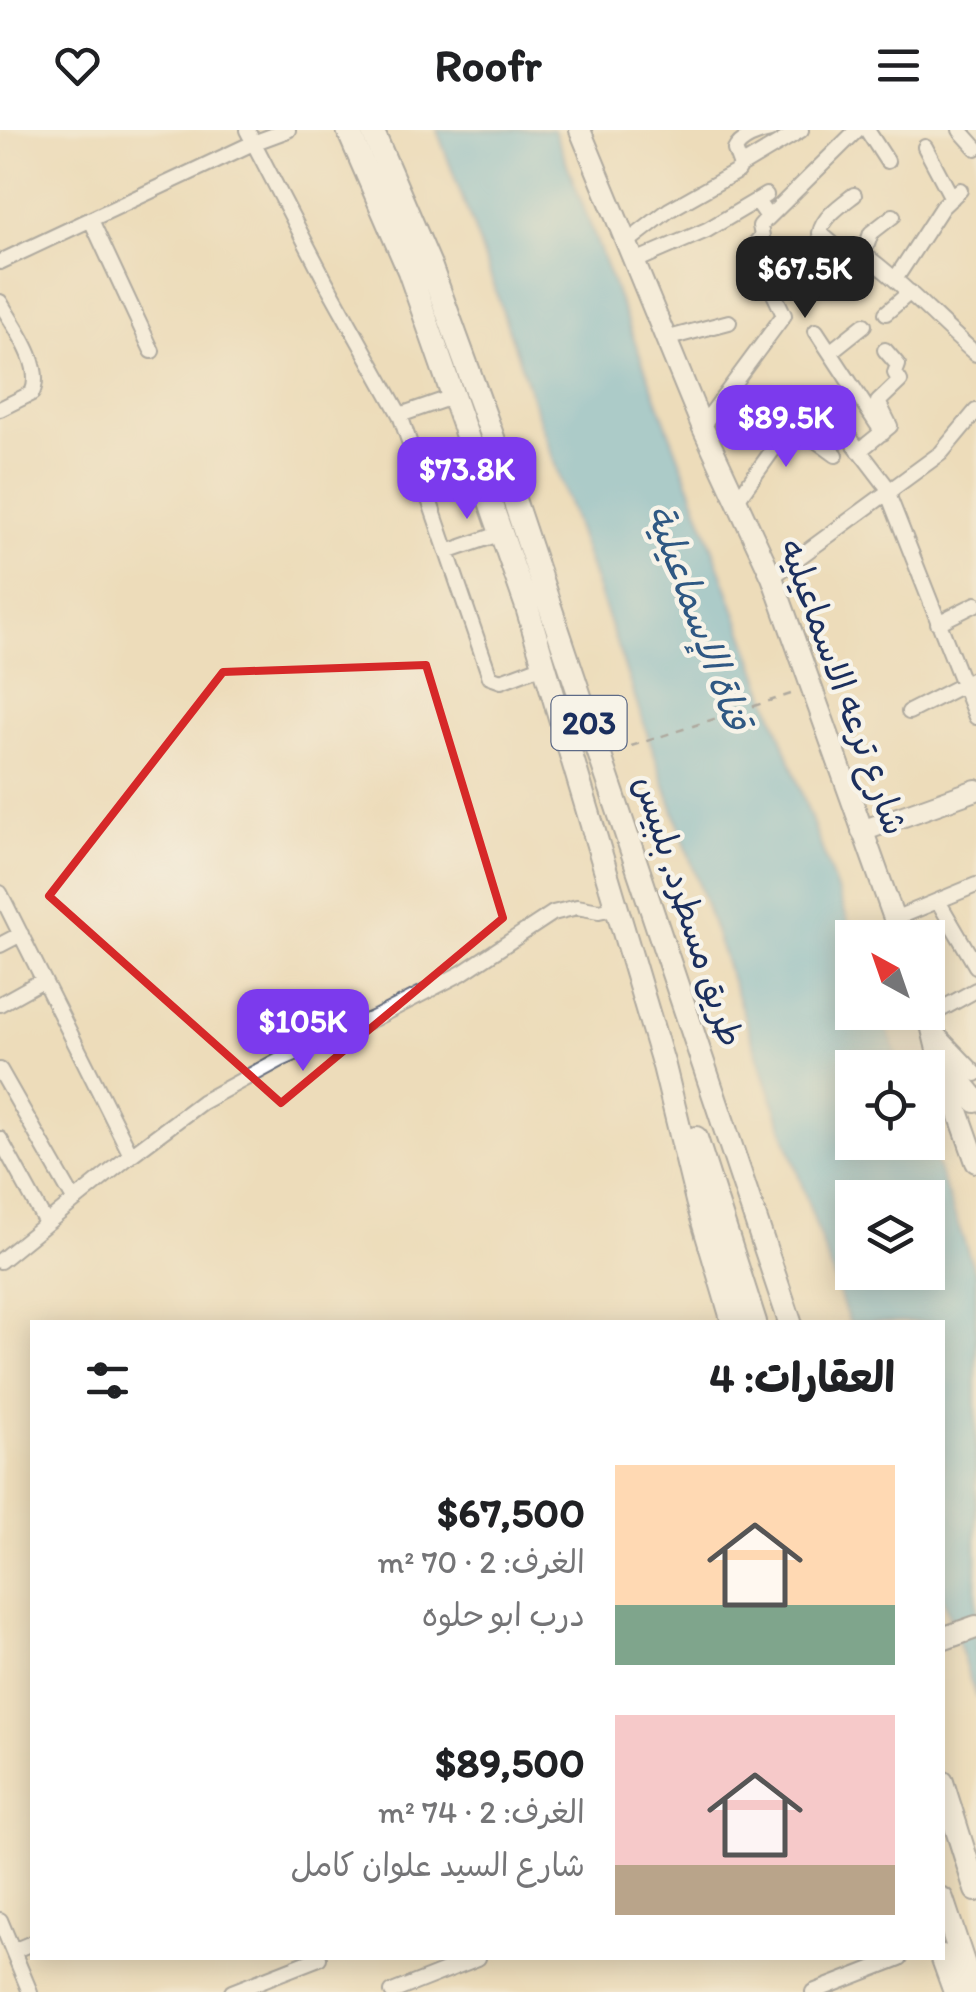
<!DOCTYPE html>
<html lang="ar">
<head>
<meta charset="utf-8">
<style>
	body { margin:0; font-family:Itim,"Playpen Sans Arabic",sans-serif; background:#f2f2f2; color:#202124; direction:rtl; height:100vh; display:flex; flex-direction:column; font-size:38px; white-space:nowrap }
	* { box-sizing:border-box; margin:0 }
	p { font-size:32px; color:#757577 }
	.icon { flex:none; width:55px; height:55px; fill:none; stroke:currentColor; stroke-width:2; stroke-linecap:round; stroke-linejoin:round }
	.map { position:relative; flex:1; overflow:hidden; direction:ltr }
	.panel { position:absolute; left:30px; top:1190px; width:915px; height:640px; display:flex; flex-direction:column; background:#fff; border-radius:0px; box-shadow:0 5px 25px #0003; direction:rtl }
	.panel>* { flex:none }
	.needle { width:65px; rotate:320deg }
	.fabs { position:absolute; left:835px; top:790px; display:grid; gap:20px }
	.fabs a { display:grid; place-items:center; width:110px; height:110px; border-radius:0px; background:#fff; box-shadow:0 5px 25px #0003; font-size:50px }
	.price { position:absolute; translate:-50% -85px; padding:0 22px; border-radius:20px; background:#7c3aed; color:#fff; font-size:32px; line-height:65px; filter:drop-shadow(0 2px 5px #0008) }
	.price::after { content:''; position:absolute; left:50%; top:60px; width:30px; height:22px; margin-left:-15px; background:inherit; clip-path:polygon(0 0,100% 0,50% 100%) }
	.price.on { background:#222; color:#fff }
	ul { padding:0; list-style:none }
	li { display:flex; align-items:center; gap:30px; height:250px; padding:0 50px }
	li span { display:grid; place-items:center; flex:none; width:280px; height:200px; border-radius:0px; color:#555 }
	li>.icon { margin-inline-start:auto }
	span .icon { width:120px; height:120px; fill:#fffc; stroke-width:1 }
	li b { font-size:42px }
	h2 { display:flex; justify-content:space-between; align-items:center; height:120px; padding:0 50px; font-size:42px }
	header { display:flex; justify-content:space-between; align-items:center; height:130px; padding:0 50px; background:#fff; font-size:45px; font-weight:700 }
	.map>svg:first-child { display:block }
	.water { fill:#5db6da; stroke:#3c729c; stroke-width:2.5; fill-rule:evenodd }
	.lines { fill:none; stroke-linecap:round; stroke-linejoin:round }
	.street-casing { stroke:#646c7e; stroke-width:18 }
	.secondary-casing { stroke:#646c7e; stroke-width:24 }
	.primary-casing { stroke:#646c7e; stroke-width:26 }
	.path { stroke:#646c7e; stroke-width:2.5; stroke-dasharray:8 8; stroke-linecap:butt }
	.street { stroke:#fff; stroke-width:14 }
	.secondary { stroke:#fff; stroke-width:20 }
	.primary { stroke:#fff; stroke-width:22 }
	.marked { fill:none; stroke:#d62828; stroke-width:8; stroke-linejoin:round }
	.labels { text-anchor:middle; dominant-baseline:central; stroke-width:9; stroke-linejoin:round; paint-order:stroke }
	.shield { fill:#f7f3e8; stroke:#5d6a87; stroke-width:2.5 }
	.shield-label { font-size:32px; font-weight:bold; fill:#1b2f5e }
	.street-label { font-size:35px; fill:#1b2f5e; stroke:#f7f3e8 }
	.water-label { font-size:38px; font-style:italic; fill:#2f5883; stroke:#f7f3e8 }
</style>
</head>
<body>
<header><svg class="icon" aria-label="menu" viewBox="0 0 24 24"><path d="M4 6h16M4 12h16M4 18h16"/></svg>Roofr<svg class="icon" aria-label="heart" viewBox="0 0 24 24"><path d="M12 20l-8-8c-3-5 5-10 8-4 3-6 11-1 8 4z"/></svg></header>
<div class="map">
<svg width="976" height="1862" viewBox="0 0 976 1862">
	<rect width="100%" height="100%" fill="#f7f3e8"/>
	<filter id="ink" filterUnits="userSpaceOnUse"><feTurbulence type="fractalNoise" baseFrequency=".01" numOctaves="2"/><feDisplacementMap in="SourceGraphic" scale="20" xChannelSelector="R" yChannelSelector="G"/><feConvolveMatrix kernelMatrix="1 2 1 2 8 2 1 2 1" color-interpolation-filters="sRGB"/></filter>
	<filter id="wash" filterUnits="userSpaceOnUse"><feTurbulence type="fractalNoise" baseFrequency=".0048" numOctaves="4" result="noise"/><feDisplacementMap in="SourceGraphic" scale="40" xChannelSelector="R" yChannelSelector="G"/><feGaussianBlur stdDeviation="2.25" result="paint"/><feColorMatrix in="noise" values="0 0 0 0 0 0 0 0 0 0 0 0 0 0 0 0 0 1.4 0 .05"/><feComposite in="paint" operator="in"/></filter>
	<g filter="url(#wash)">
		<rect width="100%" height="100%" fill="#eddcba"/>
		<!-- water -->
		<path class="water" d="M437,0h117l139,364 161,443 -2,75 29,1 20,54 -49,1v74l76,-1 48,134v423l-33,-100 -1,-276h-93l-372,-1085zM852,1068h76v74h-76z"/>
	</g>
	<g filter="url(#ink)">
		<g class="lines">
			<defs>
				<path id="street" d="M247,0l80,154 73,131 90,262 11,4 43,-16
					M867,0l20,31
					M960,0l16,18
					M925,17l27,51
					M741,36l60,-36
					M854,65c-13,10 -31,22 -34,38l34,29 12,-6c40,29 72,66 110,98
					M767,89l90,-89
					M91,90l61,131
					M625,114l44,-34 69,-39 3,-5 -6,-16c5,-11 23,-18 35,-20
					M863,126l8,-23 22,-17
					M0,132l253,-119 35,-13
					M633,132l74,-32 59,-35
					M896,148l46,-71 18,-17
					M0,172c13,23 45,64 32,91l-32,16
					M886,183l24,-21
					M816,201l67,102
					M665,209l64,-17
					M830,222l34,-27
					M400,285l55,-19
					M702,296l82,-111 -10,-21 3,-8 -3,-9 2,-7 -23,-24 9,-10 -2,-10 8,-9 -11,-16
					M849,307l42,55
					M859,321l31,-25 -12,-24 22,-21 -5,-8 3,-8 -13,-15
					M888,364l88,223
					M737,370l55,-77 44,32
					M447,422l55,-19
					M772,447l169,-124 35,-42
					M938,493l38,-19
					M909,582l67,-34
					M0,763l131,262
					M938,771l38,65
					M894,789l82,-34
					M0,815l21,-11
					M0,874l43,-24
					M929,886l47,-26
					M935,901l41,43
					M0,940l74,130
					M0,1009l46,84
					M0,1131l131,-106 71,-53 79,-43 94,-41 87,-45 91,-60 24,-6 22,4 18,-4
					M0,1790l30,72
					M13,1821l19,-8
					M232,1862l87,-34
					M392,1862l86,-34
					M813,1862l87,-34"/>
				<path id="secondary" d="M580,0l122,296 70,151 129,361
					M862,701l114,-41
					M928,882l10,42 38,108"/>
				<path id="primary" d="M348,0l61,141 117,333 138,462 33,135 36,121
					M372,0l58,135 66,181 294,876
					M938,924l38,47
					M696,1008l59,184
					M942,1509l34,-12
					M942,1652l34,108
					M942,1769l31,93
					M942,1826l13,36"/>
			</defs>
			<!-- street casing -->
			<use href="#street" class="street-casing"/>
			<!-- secondary casing -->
			<use href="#secondary" class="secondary-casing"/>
			<!-- primary casing -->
			<use href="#primary" class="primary-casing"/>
			<!-- path -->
			<path class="path" d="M616,621l178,-58"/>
			<!-- street -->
			<use href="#street" class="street"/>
			<!-- secondary -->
			<use href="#secondary" class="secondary"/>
			<!-- primary -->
			<use href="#primary" class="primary"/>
		</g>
	</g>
	<!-- marked area -->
	<path d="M0 0H976V1862H0ZM426,535l77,253 -222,185 -232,-207 174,-224z" fill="#eddcba" fill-opacity=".55" fill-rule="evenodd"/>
	<path class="marked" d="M426,535l77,253 -222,185 -232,-207 174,-224z"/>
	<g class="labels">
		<!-- shield labels -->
		<rect class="shield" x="551.5" y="566" width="75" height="54" rx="8"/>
		<g class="shield-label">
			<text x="589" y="593">203</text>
		</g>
		<!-- street labels -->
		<g class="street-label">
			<text transform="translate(844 557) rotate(70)">شارع ترعه الاسماعيليه</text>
			<text transform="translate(689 781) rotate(72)">طريق مسطرد, بلبيس</text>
		</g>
		<!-- water labels -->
		<g class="water-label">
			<text transform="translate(699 487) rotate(70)">قناة الإسماعيلية</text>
		</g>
	</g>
</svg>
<div class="fabs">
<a><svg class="needle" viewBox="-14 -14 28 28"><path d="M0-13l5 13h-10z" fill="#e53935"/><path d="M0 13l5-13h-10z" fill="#757577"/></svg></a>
<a><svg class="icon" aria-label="locate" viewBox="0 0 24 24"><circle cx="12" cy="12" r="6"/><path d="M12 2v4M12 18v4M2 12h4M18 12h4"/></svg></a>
<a><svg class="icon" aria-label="layers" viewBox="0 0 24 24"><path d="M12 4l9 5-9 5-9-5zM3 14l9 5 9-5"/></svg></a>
</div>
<b class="price on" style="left:805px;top:191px">$67.5K</b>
<b class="price" style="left:786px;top:340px">$89.5K</b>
<b class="price" style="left:467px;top:392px">$73.8K</b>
<b class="price" style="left:303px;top:944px">$105K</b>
<section class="panel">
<h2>العقارات: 4<svg class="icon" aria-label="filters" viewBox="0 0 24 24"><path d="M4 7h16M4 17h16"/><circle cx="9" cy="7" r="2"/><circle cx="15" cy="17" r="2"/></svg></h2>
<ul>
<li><span style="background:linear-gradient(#ffd9b3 70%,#7fa58c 0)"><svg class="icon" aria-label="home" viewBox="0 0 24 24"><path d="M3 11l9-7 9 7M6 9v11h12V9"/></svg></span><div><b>$67,500</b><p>الغرف: 2 · 70 m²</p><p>درب ابو حلوه</p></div></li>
<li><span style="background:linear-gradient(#f6c9c9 75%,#b9a48a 0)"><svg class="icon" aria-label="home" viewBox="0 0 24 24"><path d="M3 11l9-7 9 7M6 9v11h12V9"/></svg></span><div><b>$89,500</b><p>الغرف: 2 · 74 m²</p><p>شارع السيد علوان كامل</p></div></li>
</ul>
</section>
</div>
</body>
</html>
